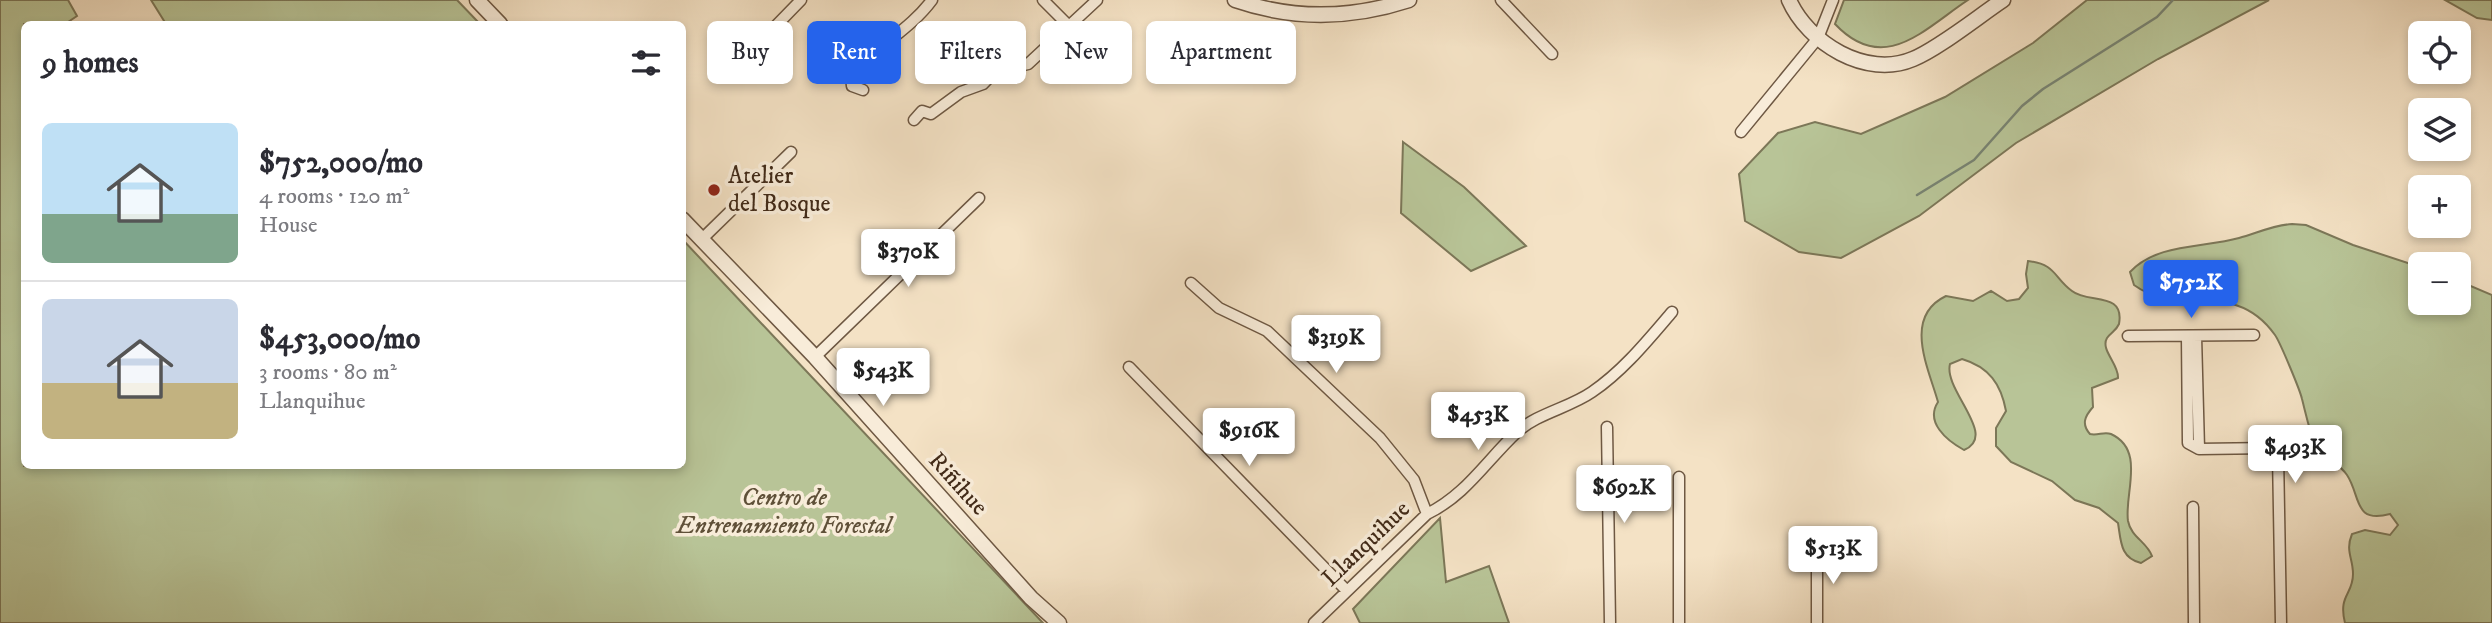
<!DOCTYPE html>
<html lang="en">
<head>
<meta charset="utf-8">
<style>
	body { margin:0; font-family:"IM FELL DW Pica",serif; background:#f2f2f3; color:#2b2b33; height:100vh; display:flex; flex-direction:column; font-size:26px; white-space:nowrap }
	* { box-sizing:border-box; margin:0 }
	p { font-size:23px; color:#7c7c81 }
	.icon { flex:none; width:38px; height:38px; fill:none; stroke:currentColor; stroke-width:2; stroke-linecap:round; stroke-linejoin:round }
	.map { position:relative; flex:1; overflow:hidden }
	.sheet { position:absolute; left:21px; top:21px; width:665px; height:448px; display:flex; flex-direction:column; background:#fff; border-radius:10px; box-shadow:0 4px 10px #0003 }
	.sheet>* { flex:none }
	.banner { position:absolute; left:707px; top:21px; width:665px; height:63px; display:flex; gap:14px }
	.fabs { position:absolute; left:2408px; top:21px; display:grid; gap:14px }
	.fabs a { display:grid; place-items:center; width:63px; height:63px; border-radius:10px; background:#fff; box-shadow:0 4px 10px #0003; font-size:35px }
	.price { position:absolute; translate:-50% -60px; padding:0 16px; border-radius:7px; background:#fff; color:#222; font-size:23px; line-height:46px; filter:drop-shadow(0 2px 4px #0008) }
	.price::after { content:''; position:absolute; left:50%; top:42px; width:21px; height:16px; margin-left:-10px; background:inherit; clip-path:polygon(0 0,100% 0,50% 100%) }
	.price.current { background:#2563eb; color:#fff }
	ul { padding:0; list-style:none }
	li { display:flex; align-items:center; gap:21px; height:175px; padding:0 21px }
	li+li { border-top:2px solid #e1e1e2 }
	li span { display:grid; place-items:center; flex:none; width:196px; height:140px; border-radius:10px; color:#555 }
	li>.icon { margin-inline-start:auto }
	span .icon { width:84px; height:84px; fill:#fffc; stroke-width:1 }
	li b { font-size:30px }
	h2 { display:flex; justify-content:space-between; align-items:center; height:84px; padding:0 21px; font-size:30px }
	.tag { padding:0 24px; border-radius:10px; background:#fff; box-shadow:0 4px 10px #0003; font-size:24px; line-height:63px }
	.tag.current { background:#2563eb; color:#fff }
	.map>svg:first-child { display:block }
	.green { fill:#b8c497; stroke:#7c7758; stroke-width:2 }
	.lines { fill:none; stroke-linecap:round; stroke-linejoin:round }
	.stream { stroke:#788372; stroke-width:2.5 }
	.minor-casing { stroke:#6e5843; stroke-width:13 }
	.tertiary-casing { stroke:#6e5843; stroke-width:17 }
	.minor { stroke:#f8ecd9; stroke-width:10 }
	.tertiary { stroke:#f8ecd9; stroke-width:14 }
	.poi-dot { fill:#8f2418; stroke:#f8ecd9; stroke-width:2.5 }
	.labels { text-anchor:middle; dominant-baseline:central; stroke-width:7; stroke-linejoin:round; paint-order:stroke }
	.poi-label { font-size:24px; fill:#412a18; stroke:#f8ecd9; text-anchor:start }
	.street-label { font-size:24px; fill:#412a18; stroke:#f8ecd9 }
	.park-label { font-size:24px; font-style:italic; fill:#5f5038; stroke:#f8ecd9 }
</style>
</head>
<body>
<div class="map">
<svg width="2492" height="623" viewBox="0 0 2492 623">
	<rect width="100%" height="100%" fill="#f4e2c5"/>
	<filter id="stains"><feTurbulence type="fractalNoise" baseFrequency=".00286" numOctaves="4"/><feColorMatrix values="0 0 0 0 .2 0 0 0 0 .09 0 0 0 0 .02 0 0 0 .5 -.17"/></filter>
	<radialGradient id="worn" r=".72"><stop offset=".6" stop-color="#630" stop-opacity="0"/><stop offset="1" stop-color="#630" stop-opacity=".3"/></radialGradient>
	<!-- green -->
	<path class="green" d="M0,0h68l9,16 -12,8h-41v442h658l1,-226 360,383h-1043z
		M151,0h306l23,24h-314z
		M1844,0h124c-44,29 -84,76 -133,24z
		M2087,0h182l-111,59 -142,84 -97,73 -78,42 -42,-6 -54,-31 -6,-47 39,-41 37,-11 46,12 84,-37 88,-54z
		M2445,0h47v20l-15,-2z
		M1403,142l61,45 62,59 -55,25 -70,-58z
		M2292,224l14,1 47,20 67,22v36h39v-22l33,14v328h-147c-7,-28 8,-28 8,-49 0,-16 -8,-23 -1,-40l13,-4 25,5 8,-10 -8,-11c-37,10 -29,-18 -43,-39 -8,-12 -24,-18 -31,-30 -7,-13 -10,-31 -14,-46 -2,-9 -22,-57 -27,-64 -41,-58 -96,-17 -141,-50l-4,-13c27,-29 73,-24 109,-34 18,-5 35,-13 53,-14z
		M2028,261c28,3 26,17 44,30 16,13 53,0 47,33 -3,7 -8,8 -12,14 -7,12 12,26 11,40l-26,10 1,19c-8,9 -12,17 -3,27 8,2 14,-3 21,0 35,16 13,60 17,87 3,16 19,21 24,35l-11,7c-21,-5 -20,-22 -23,-40l-19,-15 -24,-8 -23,-19 -41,-19 -15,-16v-18l10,-17c-5,-27 -17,-44 -44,-52l-12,5c-7,26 49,72 14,86 -18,-10 -39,-28 -26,-48 -9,-33 -36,-85 8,-106l27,5 18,-10 16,10 12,-2 9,-11 -2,-14z
		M1440,518l6,64 43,-16 20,57h-149l-7,-14z"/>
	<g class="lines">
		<!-- stream -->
		<path class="stream" d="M1917,195l57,-35 48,-54 21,-17 114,-72 16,-17"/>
		<defs>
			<path id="minor" d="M1043,0l27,27
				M1501,0l51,54
				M992,43l18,13
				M778,49l-12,-13 35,-36
				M863,90l-11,-4 -1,-10c24,-29 59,-46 81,-76
				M914,120l8,-9 9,3 30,-22 22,-8 27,-28 9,10 9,-2 69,-64
				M1741,132l77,-94 15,-38
				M702,239l89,-87
				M1191,283l28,25 48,23 113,107 34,42 13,34
				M2128,336l126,-1
				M2187,336l1,107 11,6 72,-1 7,6 3,169
				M2196,336l3,113
				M815,357l164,-159
				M1129,367l218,224
				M1607,427l3,196
				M2193,507l1,116
				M1817,549v74
				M1314,623l113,-109c39,-19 59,-53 90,-82 21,-19 52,-24 75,-40 31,-21 56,-52 80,-80
				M1679,623v-146"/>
			<path id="tertiary" d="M477,0l23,24
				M1235,0c58,20 116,19 174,0
				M1789,0c19,43 77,79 124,59 25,-10 66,-43 90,-59
				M682,219l133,138 216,241 28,25"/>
		</defs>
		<!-- minor casing -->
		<use href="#minor" class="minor-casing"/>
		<!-- tertiary casing -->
		<use href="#tertiary" class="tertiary-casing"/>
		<!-- minor -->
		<use href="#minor" class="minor"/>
		<!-- tertiary -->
		<use href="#tertiary" class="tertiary"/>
	</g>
	<!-- markers -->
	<circle class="poi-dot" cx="714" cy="190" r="7"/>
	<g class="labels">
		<!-- poi labels -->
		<g class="poi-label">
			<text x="728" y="176">Atelier<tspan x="728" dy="28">del Bosque</tspan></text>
		</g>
		<!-- street labels -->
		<g class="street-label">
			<text transform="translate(958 484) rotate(48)">Riñihue</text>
			<text transform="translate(1366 544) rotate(-44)">Llanquihue</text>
		</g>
		<!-- park labels -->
		<g class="park-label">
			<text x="784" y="498">Centro de<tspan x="784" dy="28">Entrenamiento Forestal</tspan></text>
		</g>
	</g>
	<rect width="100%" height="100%" filter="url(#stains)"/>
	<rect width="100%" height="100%" fill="url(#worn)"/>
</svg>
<div class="fabs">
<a><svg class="icon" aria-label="locate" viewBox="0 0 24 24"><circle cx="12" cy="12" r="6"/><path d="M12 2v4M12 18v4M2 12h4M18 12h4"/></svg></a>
<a><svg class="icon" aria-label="layers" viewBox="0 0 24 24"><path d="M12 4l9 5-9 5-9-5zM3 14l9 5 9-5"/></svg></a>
<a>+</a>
<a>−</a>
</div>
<b class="price" style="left:908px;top:289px">$370K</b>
<b class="price current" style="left:2191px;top:320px">$752K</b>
<b class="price" style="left:1336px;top:375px">$319K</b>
<b class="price" style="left:883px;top:408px">$543K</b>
<b class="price" style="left:1478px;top:452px">$453K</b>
<b class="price" style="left:1249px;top:468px">$916K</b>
<b class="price" style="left:2295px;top:485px">$493K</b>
<b class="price" style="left:1624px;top:525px">$692K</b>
<b class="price" style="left:1833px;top:586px">$513K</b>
<div class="banner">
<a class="tag">Buy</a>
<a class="tag current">Rent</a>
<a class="tag">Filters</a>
<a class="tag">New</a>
<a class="tag">Apartment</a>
</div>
<section class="sheet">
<h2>9 homes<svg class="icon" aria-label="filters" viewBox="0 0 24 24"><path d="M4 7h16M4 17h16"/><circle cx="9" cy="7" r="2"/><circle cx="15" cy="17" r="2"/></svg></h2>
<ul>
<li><span style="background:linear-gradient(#bfe0f5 65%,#7fa58c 0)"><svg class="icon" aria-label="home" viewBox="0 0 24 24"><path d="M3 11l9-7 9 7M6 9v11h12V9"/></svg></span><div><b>$752,000/mo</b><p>4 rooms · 120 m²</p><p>House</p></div></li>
<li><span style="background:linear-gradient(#c9d6e8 60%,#c2b280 0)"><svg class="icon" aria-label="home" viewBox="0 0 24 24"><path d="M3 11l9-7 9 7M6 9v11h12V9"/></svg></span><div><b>$453,000/mo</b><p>3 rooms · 80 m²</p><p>Llanquihue</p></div></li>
</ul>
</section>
</div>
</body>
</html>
